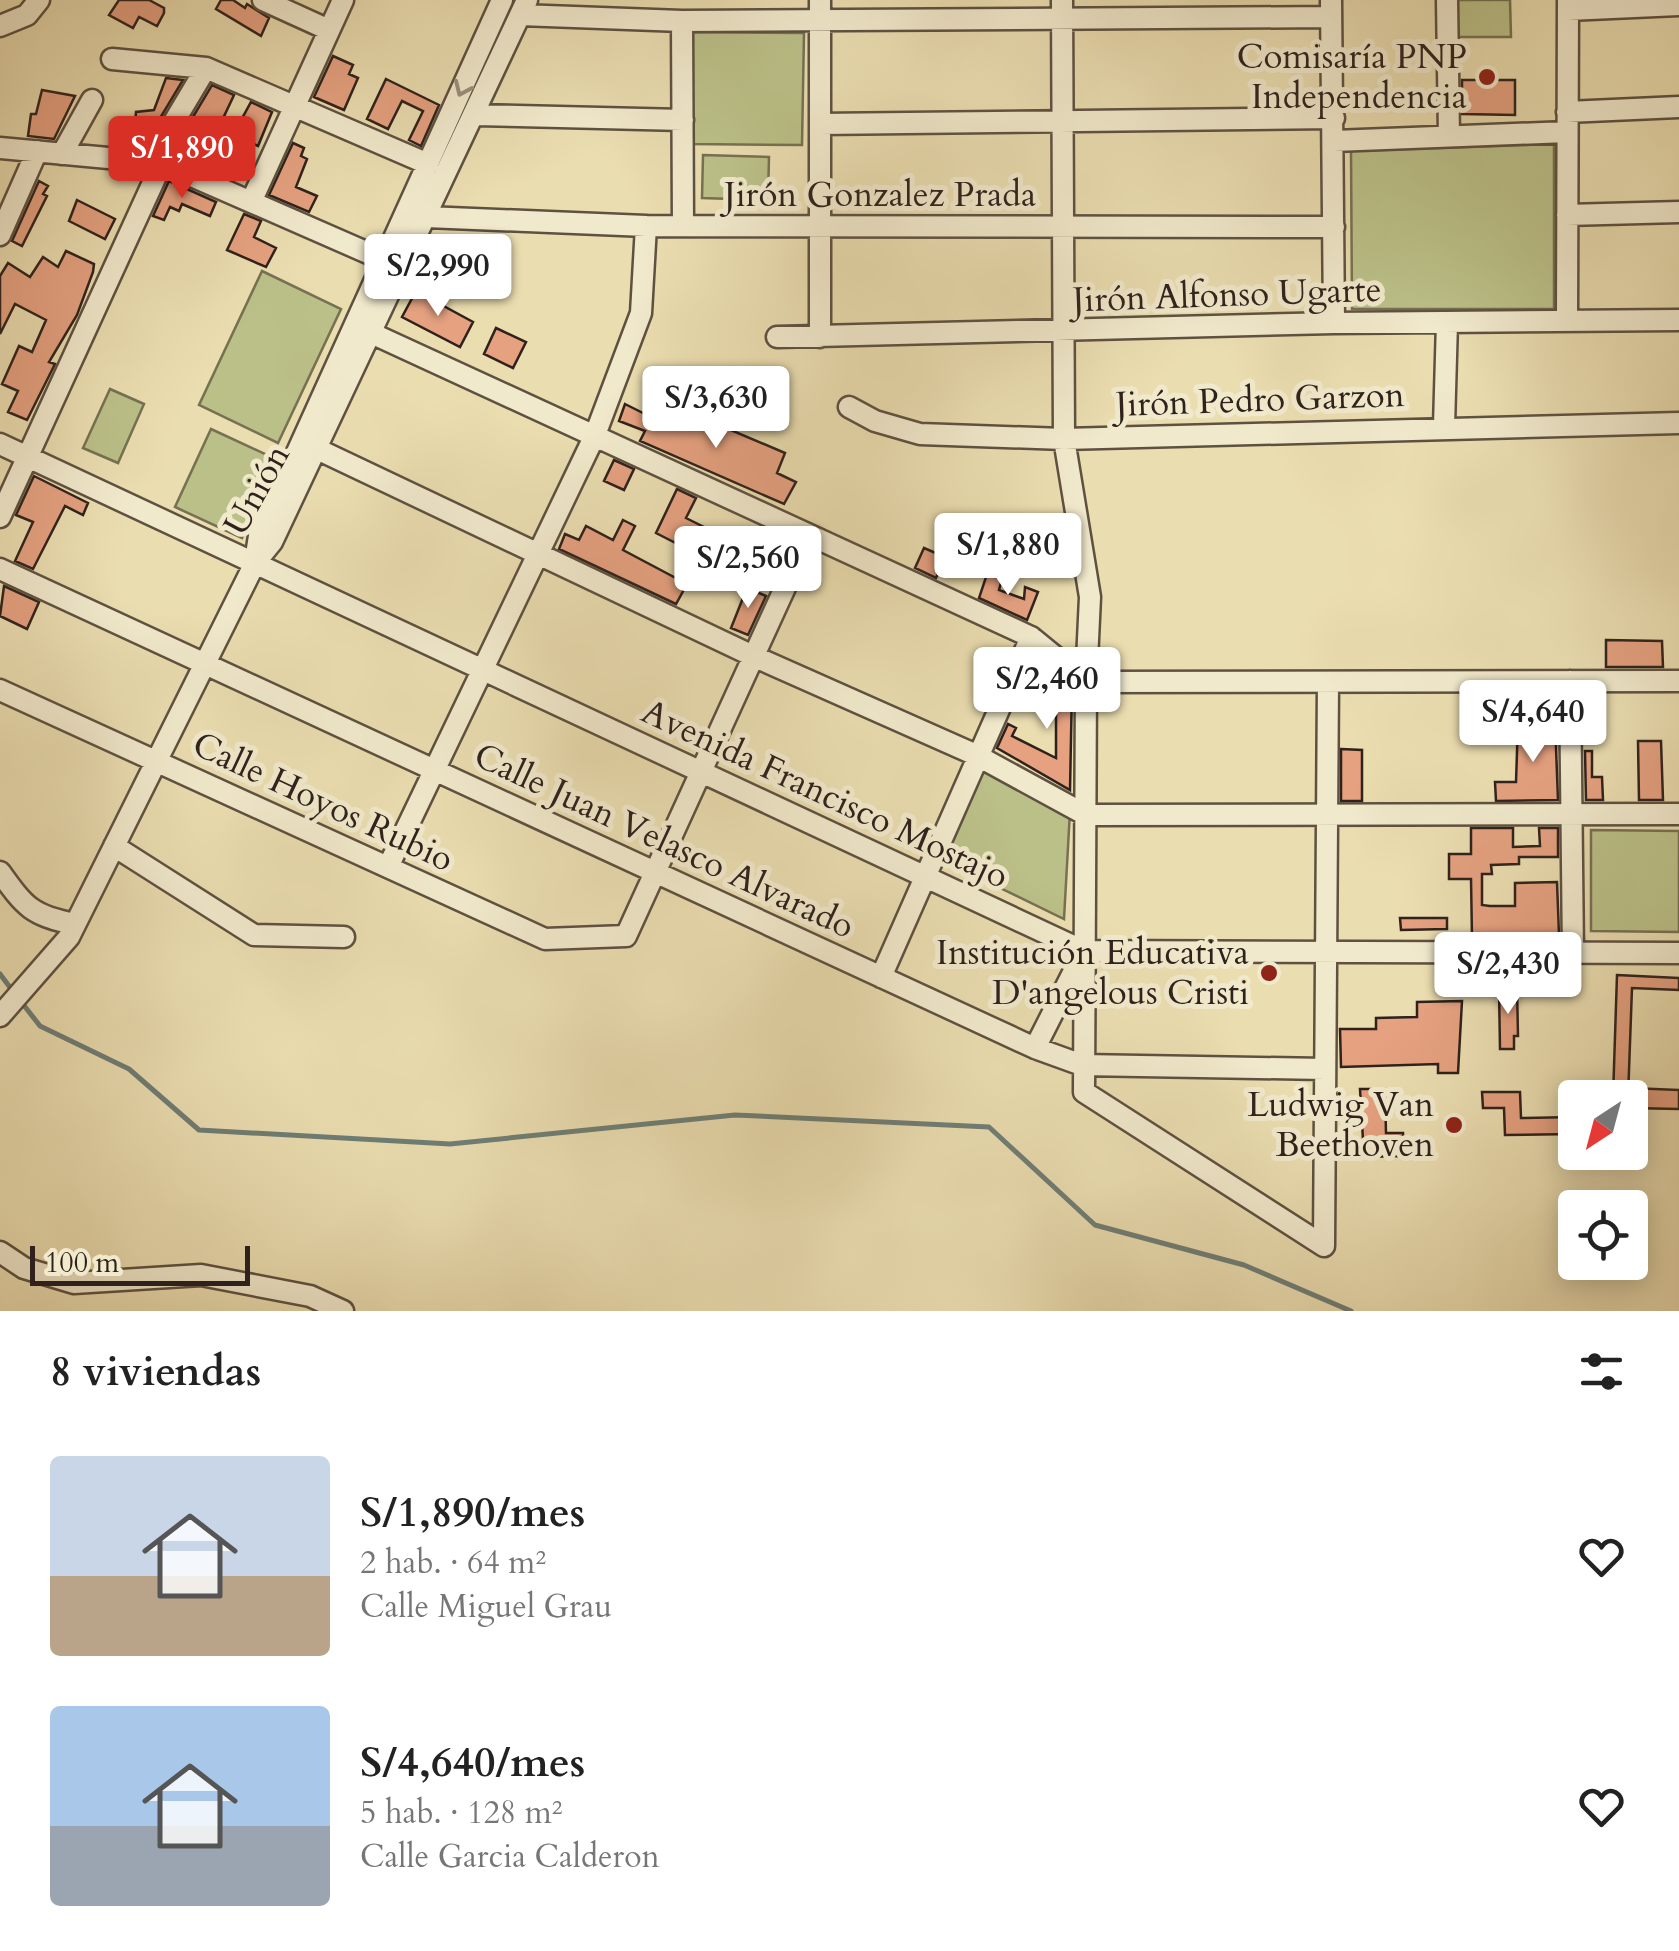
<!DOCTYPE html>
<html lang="es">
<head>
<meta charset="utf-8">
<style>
	body { margin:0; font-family:Cardo,serif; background:#f2f2f2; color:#222; height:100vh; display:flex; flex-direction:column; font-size:38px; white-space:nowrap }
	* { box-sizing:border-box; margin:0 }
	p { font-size:32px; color:#767676 }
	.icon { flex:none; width:55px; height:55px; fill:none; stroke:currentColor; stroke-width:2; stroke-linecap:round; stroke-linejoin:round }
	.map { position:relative; height:1311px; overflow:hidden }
	.side { display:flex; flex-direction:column; background:#fff; flex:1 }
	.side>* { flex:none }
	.needle { width:65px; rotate:216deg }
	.tools { position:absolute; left:1558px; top:1080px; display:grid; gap:20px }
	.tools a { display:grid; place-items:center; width:90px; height:90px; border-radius:10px; background:#fff; box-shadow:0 5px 25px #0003; font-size:50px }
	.scale { position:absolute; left:30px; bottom:25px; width:220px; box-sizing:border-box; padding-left:10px; border:5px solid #2f221c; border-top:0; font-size:28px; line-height:35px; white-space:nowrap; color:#2f221c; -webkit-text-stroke:8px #f1e9cc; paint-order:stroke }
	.price { position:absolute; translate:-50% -85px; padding:0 22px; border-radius:10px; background:#fff; color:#222; font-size:32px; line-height:65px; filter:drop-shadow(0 2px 5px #0008) }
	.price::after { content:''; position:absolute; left:50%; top:60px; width:30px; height:22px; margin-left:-15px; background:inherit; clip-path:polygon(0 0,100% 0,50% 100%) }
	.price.selected { background:#d93025; color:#fff }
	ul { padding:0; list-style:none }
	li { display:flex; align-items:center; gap:30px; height:250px; padding:0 50px }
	li span { display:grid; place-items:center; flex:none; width:280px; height:200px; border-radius:10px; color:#555 }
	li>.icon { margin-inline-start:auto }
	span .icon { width:120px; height:120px; fill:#fffc; stroke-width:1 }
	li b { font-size:42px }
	h2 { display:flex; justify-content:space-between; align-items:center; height:120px; padding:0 50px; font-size:42px }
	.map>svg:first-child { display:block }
	.green { fill:#bbc088; stroke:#757152; stroke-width:2.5 }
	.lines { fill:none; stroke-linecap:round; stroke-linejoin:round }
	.stream { stroke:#6f7e76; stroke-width:5 }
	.building { fill:#e5a180; stroke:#2f221c; stroke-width:2.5 }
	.minor-casing { stroke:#5e5141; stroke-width:25 }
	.minor { stroke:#f1e9cc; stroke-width:20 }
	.oneway { stroke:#9a8f7d }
	.poi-dot { fill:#8f2418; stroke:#f1e9cc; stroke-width:4 }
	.labels { text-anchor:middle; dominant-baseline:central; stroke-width:10; stroke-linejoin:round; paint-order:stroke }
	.poi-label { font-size:35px; fill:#2f221c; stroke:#f1e9cc; text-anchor:end }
	.street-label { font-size:35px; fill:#2f221c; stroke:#f1e9cc }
</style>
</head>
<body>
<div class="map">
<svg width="1679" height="1311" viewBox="0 0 1679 1311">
	<rect width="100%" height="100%" fill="#eaddb0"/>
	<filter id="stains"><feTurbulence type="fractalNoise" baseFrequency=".002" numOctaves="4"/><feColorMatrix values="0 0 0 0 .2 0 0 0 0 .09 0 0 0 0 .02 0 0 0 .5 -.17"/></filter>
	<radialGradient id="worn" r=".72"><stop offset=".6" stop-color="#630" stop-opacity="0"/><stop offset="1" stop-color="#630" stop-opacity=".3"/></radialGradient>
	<!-- green -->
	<path class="green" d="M1457,0h53l1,37h-53z
		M691,32l113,1 -2,112 -111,-1z
		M1554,144v165h-202l-1,-158z
		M703,155l66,2 -1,43 -66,-2z
		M262,271l79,38 -63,134 -79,-38z
		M110,389l34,15 -26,59 -35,-15z
		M211,429l67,31 -36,78 -67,-31z
		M991,769l79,42 -6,108 -113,-55 -5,-17 34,-72z
		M1591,830l88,1v101l-88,-1z"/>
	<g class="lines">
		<!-- stream -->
		<path class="stream" d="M0,974l12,16
			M19,999l21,27 89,43 70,61 251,14 285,-29 254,12 106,98 149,40 107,46"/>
	</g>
	<!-- building -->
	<path class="building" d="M119,0h30l15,8v5l-7,13 -18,-9 -6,11 -24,-13z
		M221,0h12l12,8 2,-4 22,14 -8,18 -45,-27z
		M333,56l20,9 -4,9 9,4 -14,32 -30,-13z
		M166,78l17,2 -36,60 -13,-2 2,-26 18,-2z
		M386,79l53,26 -18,41 -12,-6 14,-29 -21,-10 -14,28 -21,-10z
		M1462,80h53v35l-53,-1z
		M212,85l22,10 -33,70 -29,-13z
		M42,90l33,6 -21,43 -26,-3 3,-22h5z
		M251,102l21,10 -14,34 -25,-11z
		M293,143l11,5 -3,8 6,3 -11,28 21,9 -8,16 -40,-17z
		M39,181l9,5 -5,8 4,2 -25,50 -10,-5z
		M169,181l47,21 -6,14 -28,-12 -3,7 -9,-4 -6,13 -11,-4z
		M77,200l38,19 -10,20 -36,-18z
		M244,214l17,7 -7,16 22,11 -10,19 -39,-17z
		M66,251l28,13 -1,8 -16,43 -28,47 6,2 -28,56 -19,-8 10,-21 -16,-7 17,-38 13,6 14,-32 -31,-16 -15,30v-58l8,-13 22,14 13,-20 15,10z
		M416,291l57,31 -13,25 -58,-30z
		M496,328l30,14 -13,26 -29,-14z
		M625,404l50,25 9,-19 101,43 -8,20 19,9 -12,22 -144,-63 5,-10 -26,-10z
		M614,460l20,9 -10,21 -20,-9z
		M34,476l54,27 -5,12 -18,-9 -32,63 -18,-8 18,-39 -17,-7z
		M677,489l19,9 -10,20 38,19 -13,24 -55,-28z
		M623,520l12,6 -12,24 64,34 -11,20 -117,-55 6,-15 14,6 7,-14 27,14z
		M924,548l21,9 -9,21 -21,-10z
		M987,574l15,5 -3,11 25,9 1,-12 13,5 -11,28 -48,-22z
		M4,586l35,16 -12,27 -27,-13z
		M747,588l19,8 -18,39 -17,-7z
		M1606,640l56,1 1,26h-57z
		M1036,659l36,29 -2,102 -73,-42 11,-24 8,4 -4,8 44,22v-52l-14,-3z
		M1555,721l3,79 -62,1 -1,-19h21l2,-60z
		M1638,741h23l2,59h-24z
		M1341,749l21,1v51h-21z
		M1585,751h7v26h10l1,23h-17z
		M1471,828h42v19l27,-1 -1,-18h19v29h-39v7l-28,1 1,9h-10v31l8,1h25v-23l42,-1 2,53 -87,2 -1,-58h-22v-25h22z
		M1400,918h47v11l-46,1z
		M1617,975l62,3v12l-47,-2 -4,110h-15z
		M1517,987l1,49h-4v13h-14l-1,-61z
		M1462,1001l-4,72h-20v-9l-97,3 -1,-38h36v-11l41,-1v-15z
		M1630,1088l49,2v19l-49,-1z
		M1360,1089h25l1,44h17l1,23 -40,1z
		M1482,1092h38l1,26 54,-1v17l-70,1 -1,-27h-21z"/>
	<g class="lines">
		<defs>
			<path id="minor" d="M263,0l66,30
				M820,0v337
				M1062,0l2,439 26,158 -4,85 -2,410 240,154
				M1331,0l3,323
				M1447,0l2,136
				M1568,10l111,-5
				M520,15l162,6 649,-4
				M682,21l1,205
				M0,26l27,-11 12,-15
				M112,59l94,9 222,96
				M1567,112l112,-5
				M475,115l208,5
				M820,124l514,-6
				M1334,141l233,-9
				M0,148l162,15 222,97
				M62,154l30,-54
				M150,162l56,-94
				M251,202l92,-202
				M1567,215l112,-3
				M426,217l220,9 688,1
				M0,235l37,-84
				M1567,321l1,-321
				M371,333l660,304 55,45 593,-1
				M777,337l557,-14 345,-3
				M849,407l26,14 45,13 144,5 615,-16
				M1444,426l3,-104
				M0,444l1084,507 595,2
				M317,449l436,207 223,99 110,60 593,-1
				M0,517l162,-354
				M255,561l4,-25 243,-536
				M0,569l1035,479 47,17 243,4
				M1570,681l3,273
				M0,690l545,249 81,-3 183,-401
				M114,846l140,89 90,2
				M388,867l207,-432 46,-122 5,-87
				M0,872c25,35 32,44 75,52
				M881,977l150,-340
				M0,1016l69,-79 186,-374 17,-21 255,-542
				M1035,1048l46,-91
				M1324,1246l4,-564
				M0,1252l24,16 50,15 127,-8 109,21 33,15"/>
		</defs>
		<!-- minor casing -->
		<use href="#minor" class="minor-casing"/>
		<!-- minor -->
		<use href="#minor" class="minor"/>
	</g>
	<!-- one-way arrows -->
	<defs><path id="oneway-chevron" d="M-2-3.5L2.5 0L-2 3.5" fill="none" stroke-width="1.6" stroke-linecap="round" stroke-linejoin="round" transform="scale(2.5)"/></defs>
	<use class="oneway" href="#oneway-chevron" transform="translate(462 89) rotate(114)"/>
	<!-- markers -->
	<g class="poi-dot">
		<circle cx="1487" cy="77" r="10"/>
		<circle cx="1269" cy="973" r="10"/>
		<circle cx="1454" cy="1125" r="10"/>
	</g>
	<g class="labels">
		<!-- poi labels -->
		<g class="poi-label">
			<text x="1467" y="57">Comisaría PNP<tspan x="1467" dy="40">Independencia</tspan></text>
			<text x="1249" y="953">Institución Educativa<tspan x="1249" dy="40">D'angelous Cristi</tspan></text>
			<text x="1434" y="1105">Ludwig Van<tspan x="1434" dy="40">Beethoven</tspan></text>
		</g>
		<!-- street labels -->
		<g class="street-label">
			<text x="880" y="195">Jirón Gonzalez Prada</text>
			<text transform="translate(1227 295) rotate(-2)">Jirón Alfonso Ugarte</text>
			<text transform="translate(1260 400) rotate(-2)">Jirón Pedro Garzon</text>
			<text transform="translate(257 490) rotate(-61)">Unión</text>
			<text transform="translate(825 794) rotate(25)">Avenida Francisco Mostajo</text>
			<text transform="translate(323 802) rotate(25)">Calle Hoyos Rubio</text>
			<text transform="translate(664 841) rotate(25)">Calle Juan Velasco Alvarado</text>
		</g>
	</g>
	<rect width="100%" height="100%" filter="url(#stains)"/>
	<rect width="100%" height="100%" fill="url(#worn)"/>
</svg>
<div class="tools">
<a><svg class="needle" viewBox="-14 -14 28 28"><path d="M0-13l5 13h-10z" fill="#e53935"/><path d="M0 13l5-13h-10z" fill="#767676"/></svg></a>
<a><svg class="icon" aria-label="locate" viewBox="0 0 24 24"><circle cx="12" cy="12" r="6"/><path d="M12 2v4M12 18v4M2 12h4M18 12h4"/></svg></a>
</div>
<div class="scale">100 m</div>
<b class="price selected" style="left:182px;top:201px">S/1,890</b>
<b class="price" style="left:438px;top:319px">S/2,990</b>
<b class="price" style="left:716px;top:451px">S/3,630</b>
<b class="price" style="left:1008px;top:598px">S/1,880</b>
<b class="price" style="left:748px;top:611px">S/2,560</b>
<b class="price" style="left:1047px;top:732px">S/2,460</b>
<b class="price" style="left:1533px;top:765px">S/4,640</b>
<b class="price" style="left:1508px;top:1017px">S/2,430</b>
</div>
<section class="side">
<h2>8 viviendas<svg class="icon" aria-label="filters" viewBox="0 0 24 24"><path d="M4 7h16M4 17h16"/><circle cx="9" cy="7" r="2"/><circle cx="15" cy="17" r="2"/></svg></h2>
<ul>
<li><span style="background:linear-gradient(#c9d6e8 60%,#b9a48a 0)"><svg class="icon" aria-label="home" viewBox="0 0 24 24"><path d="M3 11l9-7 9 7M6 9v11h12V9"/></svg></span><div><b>S/1,890/mes</b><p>2 hab. · 64 m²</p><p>Calle Miguel Grau</p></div><svg class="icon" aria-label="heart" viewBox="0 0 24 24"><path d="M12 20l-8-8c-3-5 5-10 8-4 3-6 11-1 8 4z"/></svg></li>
<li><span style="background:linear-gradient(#a9c7e8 60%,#9aa5b1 0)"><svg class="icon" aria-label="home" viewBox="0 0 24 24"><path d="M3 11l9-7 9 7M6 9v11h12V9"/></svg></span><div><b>S/4,640/mes</b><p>5 hab. · 128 m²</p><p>Calle Garcia Calderon</p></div><svg class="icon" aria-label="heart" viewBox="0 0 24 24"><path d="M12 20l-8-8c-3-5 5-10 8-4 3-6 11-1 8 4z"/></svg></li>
</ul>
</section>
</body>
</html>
